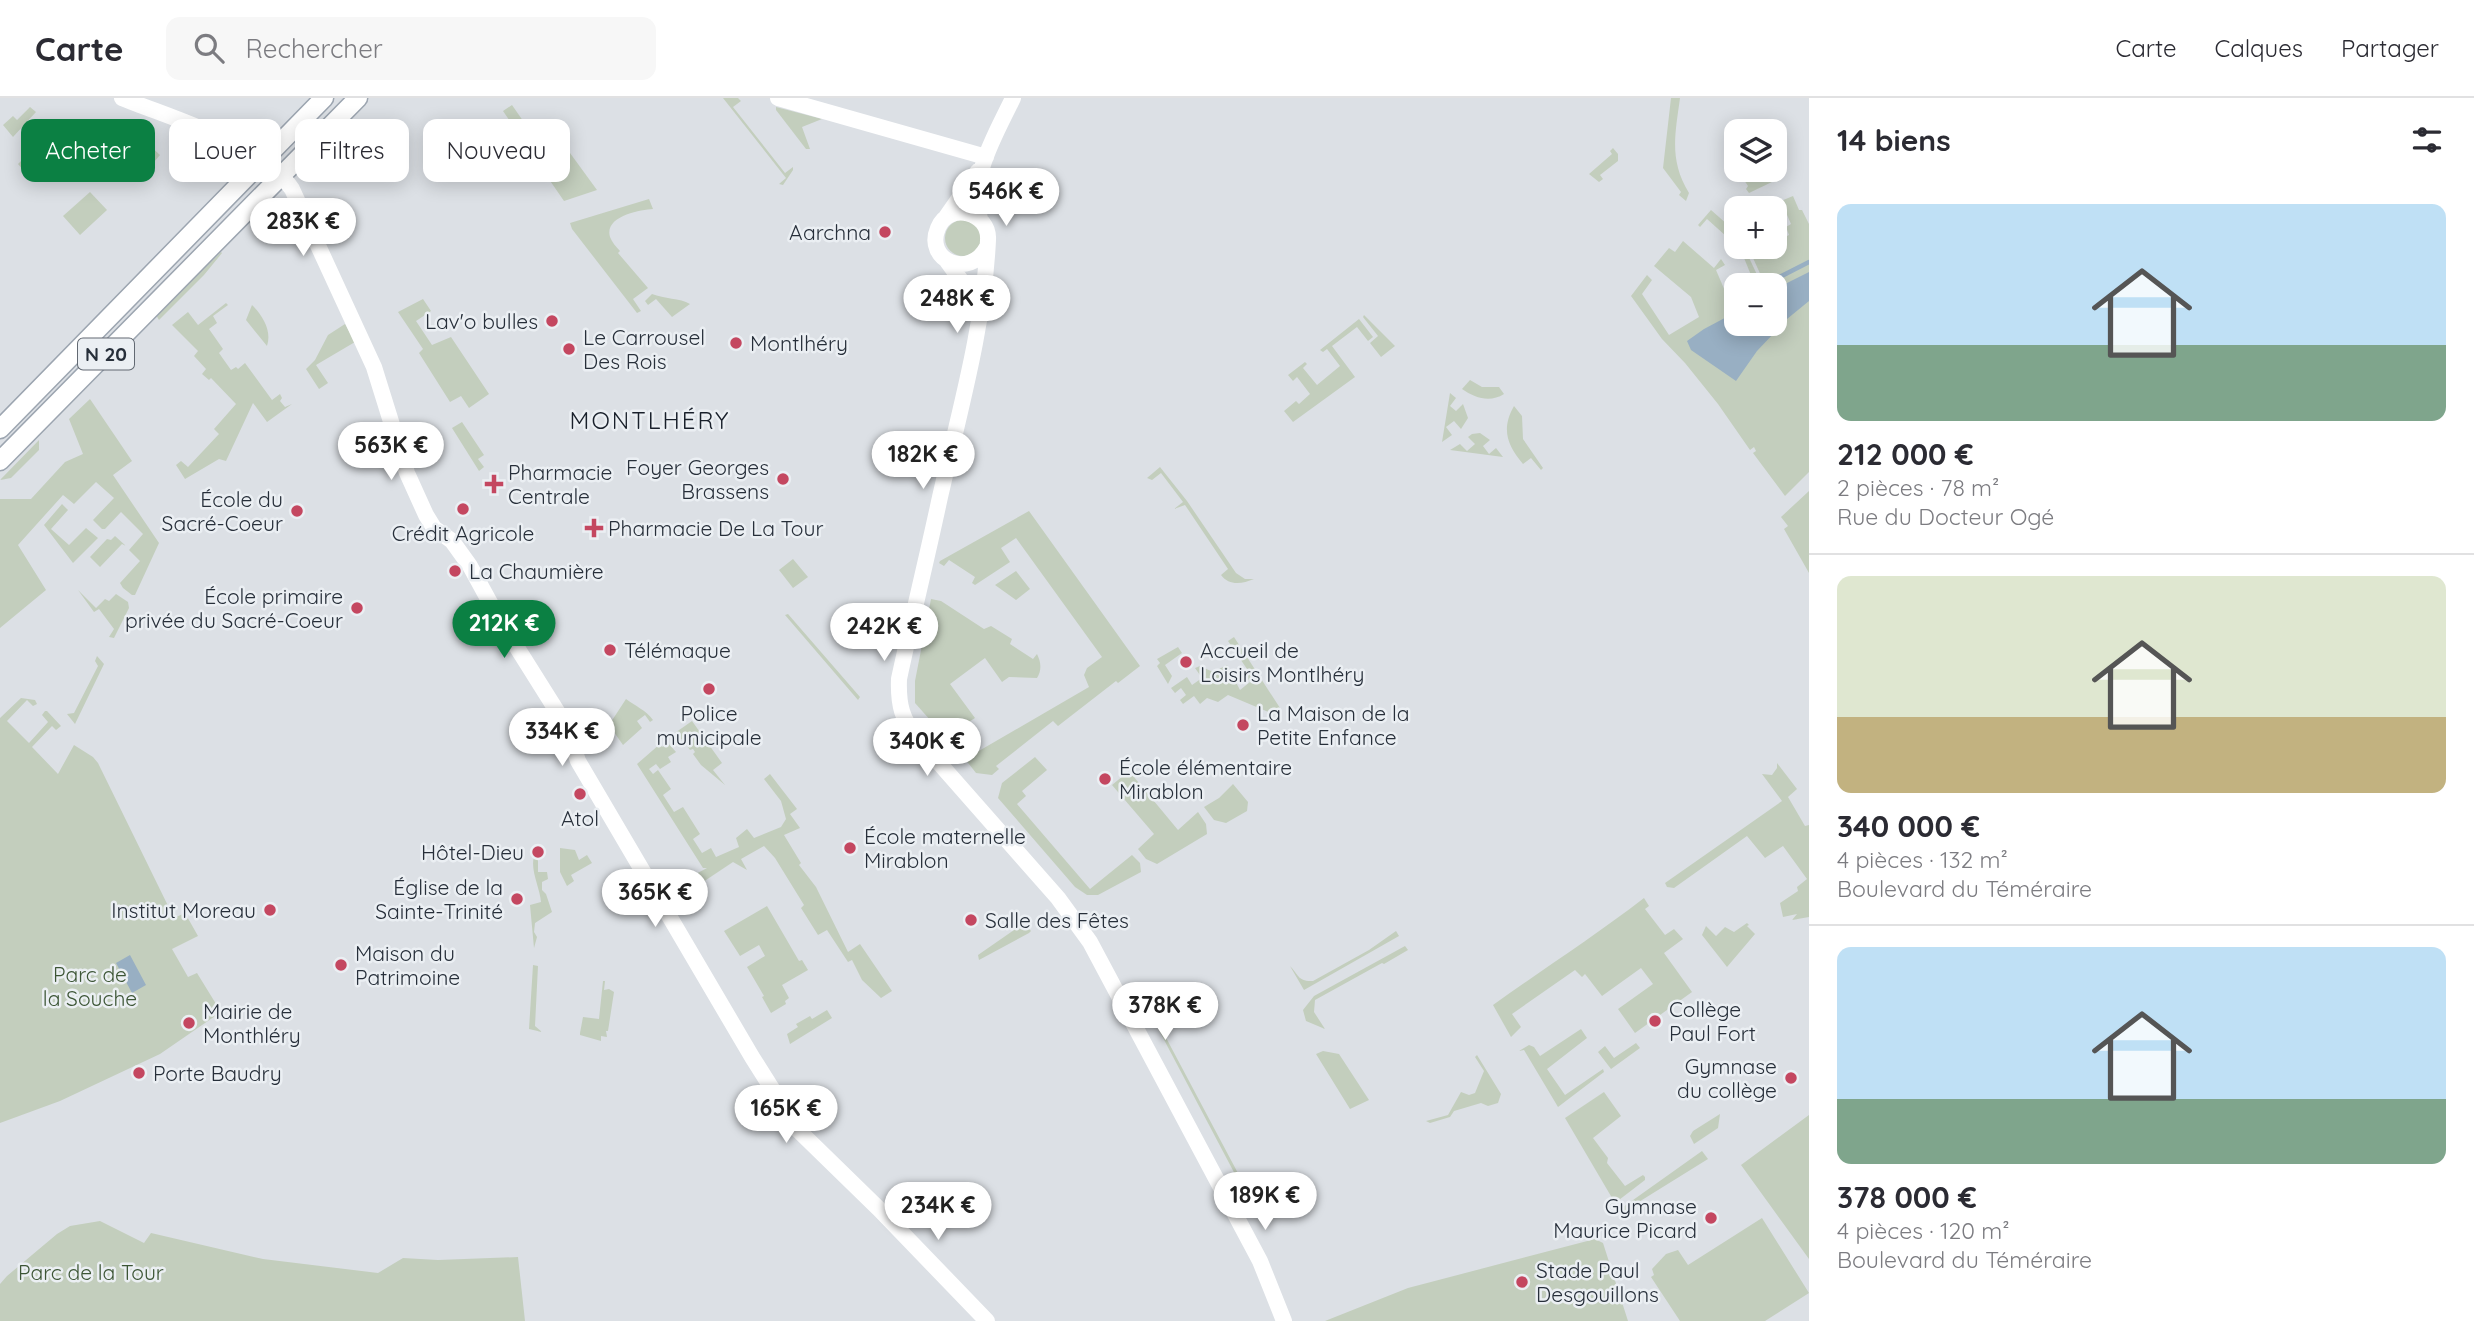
<!DOCTYPE html>
<html lang="fr">
<head>
<meta charset="utf-8">
<style>
	body { margin:0; font-family:Quicksand,sans-serif; background:#f7f7f7; color:#2b2b33; height:100vh; display:flex; flex-direction:column; font-size:26px; white-space:nowrap }
	* { box-sizing:border-box; margin:0 }
	p { font-size:23px; color:#7c7c81 }
	.icon { flex:none; width:38px; height:38px; fill:none; stroke:currentColor; stroke-width:2; stroke-linecap:round; stroke-linejoin:round }
	.map { position:relative; flex:1; overflow:hidden }
	.drawer { display:flex; flex-direction:column; background:#fff; width:665px }
	.drawer>* { flex:none }
	.hud { position:absolute; left:21px; top:21px; width:665px; height:63px; display:flex; gap:14px }
	.fabs { position:absolute; left:1724px; top:21px; display:grid; gap:14px }
	.fabs a { display:grid; place-items:center; width:63px; height:63px; border-radius:14px; background:#fff; box-shadow:0 4px 18px #0003; font-size:35px }
	.price { position:absolute; translate:-50% -60px; padding:0 16px; border-radius:24px; background:#fff; color:#222; font-size:23px; line-height:46px; filter:drop-shadow(0 2px 4px #0008) }
	.price::after { content:''; position:absolute; left:50%; top:42px; width:21px; height:16px; margin-left:-10px; background:inherit; clip-path:polygon(0 0,100% 0,50% 100%) }
	.price.current { background:#0b8043; color:#fff }
	ul { padding:0; list-style:none }
	li { display:grid; align-content:center; gap:14px; height:371px; padding:0 28px }
	li+li { border-top:2px solid #e1e1e2 }
	li span { display:grid; place-items:center; height:217px; border-radius:14px; color:#555 }
	li>.icon { margin-inline-start:auto }
	span .icon { width:126px; height:126px; fill:#fffc; stroke-width:1 }
	li b { font-size:30px }
	h2 { display:flex; justify-content:space-between; align-items:center; height:84px; padding:0 28px; font-size:30px }
	.chip { padding:0 24px; border-radius:14px; background:#fff; box-shadow:0 4px 18px #0003; font-size:24px; line-height:63px }
	.chip.current { background:#0b8043; color:#fff }
	header { display:flex; align-items:center; gap:42px; box-sizing:border-box; height:98px; padding:0 35px; background:#fff; border-bottom:2px solid #e1e1e2 }
	header strong { font-size:33px }
	nav { display:flex; gap:38px; margin-inline-start:auto; font-size:24px }
	.search { width:490px; height:63px; background:#f7f7f7; display:flex; align-items:center; gap:18px; box-sizing:border-box; padding:0 24px; border-radius:14px; color:#7c7c81; font-size:26px }
	main { display:flex; flex:1; min-height:0 }
	.map>svg:first-child { display:block }
	.green { fill:#c3cebd }
	.water { fill:#98afc3 }
	.lines { fill:none; stroke-linecap:round; stroke-linejoin:round }
	.stream { stroke:#98afc3; stroke-width:4.5 }
	.primary-casing { stroke:#9ca5b0; stroke-width:21 }
	.secondary { stroke:#fff; stroke-width:16 }
	.primary { stroke:#fff; stroke-width:18 }
	.poi-dot { fill:#c44760; stroke:#ebeff3; stroke-width:2.5 }
	.labels { text-anchor:middle; dominant-baseline:central; stroke-width:5; stroke-linejoin:round; paint-order:stroke }
	.shield { fill:#ebeff3; stroke:#626972; stroke-width:2 }
	.shield-label { font-size:19px; font-weight:bold; fill:#272f3a }
	.poi-label { font-size:21px; fill:#272f3a; stroke:#ebeff3; text-anchor:start }
	.park-label { font-size:21px; fill:#3c5535; stroke:#ebeff3 }
	.quarter-label { font-size:24px; letter-spacing:2px; fill:#19202b; stroke:#ebeff3 }
</style>
</head>
<body>
<header>
<strong>Carte</strong>
<div class="search"><svg class="icon" aria-label="search" viewBox="0 0 24 24"><circle cx="10" cy="10" r="6"/><path d="M15 15l6 6"/></svg>Rechercher</div>
<nav><a>Carte</a><a>Calques</a><a>Partager</a></nav>
</header>
<main>
<div class="map">
<svg width="1809" height="1223" viewBox="0 0 1809 1223">
	<rect width="100%" height="100%" fill="#dce0e5"/>
	<!-- green -->
	<path class="green" d="M723,0h15l3,3 -8,6 52,66 8,-6v3l-10,15 -4,-1 7,-6z
		M1671,0h9c-5,37 -11,62 9,95l-3,8 -7,-6 2,-3 -18,-24z
		M512,7l41,59 17,-11 27,37 -33,11 -40,-58 -12,8 -2,-2 -20,15 -5,-6 -4,2 -2,-4 27,-18 4,5 10,-7 -17,-25z
		M30,9l6,5 -23,25 -10,-12 10,-9 4,4z
		M776,9l46,12 -20,8 8,22h-4l-30,-39z
		M63,21l7,4 -2,4 8,4 3,-8 29,12 -5,8c-53,-9 -39,10 -70,38l-15,-17z
		M125,44l12,9 9,-9 14,13 -12,14 -15,-13 -8,9 -9,-7 -6,6 3,4 -9,9 -18,-20 -24,22 -6,-7 -3,5 3,-12 12,-16 19,-2 13,8 9,-8 -1,3 10,5z
		M1613,50l5,6v7l-18,14 3,4 -4,3 -10,-8 23,-20 -2,-3z
		M1743,72h19l12,11 -25,12 -3,-4 2,-3 -8,-12z
		M90,94l17,18 -27,25 -17,-19z
		M1793,98l6,14h3l7,14v248l-24,24 -32,-43 3,-2 -2,-4 -4,3 -32,-46 -33,-41 -23,-24 -31,-43 16,-21 5,5 -10,14 27,41 30,-18 -8,-20 -37,-31 15,-18 6,4 8,-11 31,27 7,-9 4,6 -9,5 12,28 8,-3v29h38v-39h-19l-13,-32 -10,4 -3,-3 7,-7h8l16,34 3,-1 -15,-33h26l1,-5 14,-7 -3,-8 5,-3 -10,-23z
		M649,101l4,10c-13,1 -49,7 -43,28 2,5 6,10 10,14l-2,2 30,35 -15,11 8,12 -4,2 -65,-84 -2,-6z
		M1711,112l25,22v13l-29,-26 -7,8 -2,-2z
		M945 140a18 18 0 1 1 36 0a18 18 0 1 1-36 0Z
		M221,154l1,1 -18,22 -45,45 -3,-5z
		M652,196c12,5 28,4 38,10l-18,13 -16,-18 -8,6 -3,-4z
		M423,201l8,12 -15,10 16,24 19,-8 38,57 -20,14 -8,-12 -11,6 -31,-49 4,-4 -25,-37z
		M226,205l2,2 -15,11 4,7 -8,6 14,20 -4,4 12,17 5,-3 2,2 7,-6 27,37 8,-6 2,4 -2,3 5,6 7,-3 -25,18 -14,-19 -27,58 -7,-2 -34,20 -9,-14 5,-4 7,6 31,-33 -5,-5 22,-25 -25,-26 -2,2 -7,-6 4,-5 -12,-13 4,-5 -26,-26 16,-13 10,13z
		M252,207c11,11 20,26 15,41l-21,-26z
		M1364,217l31,31 -14,11 -11,-14 8,-7 -15,-19z
		M1359,221l14,18 -5,4 -11,-14 -25,19 23,31 -62,45 -9,-11 12,-10 3,3 11,-10 -13,-17 -4,4 -5,-6 17,-13 2,2 -4,4 14,17 23,-19 -13,-17 -4,3 -3,-2z
		M345,226l10,18 -39,23 12,18 -9,6 -13,-20 9,-9 13,-25z
		M1470,282l12,7h17l5,7c-14,9 -29,4 -42,-5z
		M1450,295l6,5 -6,8 6,5 7,-7 5,14 -7,11 -7,-8 -8,6 6,8 -10,7z
		M90,301l42,62 -19,14 46,68 -24,52h-3l-9,-7 -3,-5 20,-22 -11,-11 14,-16 -22,-22 -16,17h-3l-9,-9 21,-22 -18,-16 -22,22 -11,-9 -45,50 28,45 -46,38v-129h31l34,-37 18,-8 -14,-35z
		M1514,308l8,10 1,23 20,29 -2,2 -10,-12 -8,6c-16,-19 -22,-35 -9,-58z
		M462,324l22,33 -6,4 6,8 -5,4 -27,-43z
		M1480,335l10,7 -7,6 6,8 7,-6 7,9 -53,-7 10,-6 7,7 8,-7 -7,-7 4,-3z
		M39,342v10l-28,28 -11,2z
		M1160,369l27,34 49,72 9,6h9c-12,5 -25,7 -33,-4l7,-6 -43,-64 -11,4 9,-7 -22,-29 -9,7 -5,-2z
		M1809,393v82l-25,-44 4,-3 -7,-9z
		M62,406l6,6 -17,19 18,16 17,-17 12,10 -25,25 -29,-38z
		M1029,413l111,155 -22,17 -2,-2 -58,45 -5,-5 -57,45 3,3 -7,6 -16,-2 -11,-14 124,-72 -5,-12 3,-7 15,-11 -86,-119 -15,10 9,14 -35,23 -3,-2 3,-6 -26,-17 -5,6 -5,-3 1,-2z
		M115,438l11,10 -4,-2 -22,23 -10,-10 17,-18 4,1z
		M793,461l15,18 -15,11 -14,-18z
		M1016,473l14,18 -14,11 -21,-15z
		M78,492l18,18 9,-9 4,2 7,-7 12,8 1,6 -15,30 -5,-1 5,-8 -15,-20 -5,3z
		M931,501l10,2 43,28 7,-3 21,13 -2,5 23,15 4,-5c4,8 5,16 0,24l-28,-1 -7,5 -17,-24 -35,26 25,34 -19,12 -6,-7 -11,7 -24,-27v-22z
		M788,516l72,83 -2,3 -73,-85z
		M1234,539l46,71 -7,6 -45,-19 -10,7 -11,-4 -7,6 -6,-8 -11,8 -3,-4 6,-5 -5,-7 -6,5 -4,-5 16,-11 5,8 10,-7 -7,-10 5,-2 13,6 14,-7 13,25 10,-8 -6,-10 3,-3 -19,-28z
		M1178,549l4,6 -17,12 7,11 -4,8 -11,-18 3,-3 -3,-4z
		M97,558l7,8 -29,60 -8,-10 7,-1 24,-47 -3,-5z
		M21,600l14,2 2,4 -4,2 -6,-6 -20,21 22,22 19,-21 -6,-7 3,-4h2l14,15 -5,4 -4,-4 -20,21 26,27 16,-29 19,12 5,6 76,155 11,-5 13,23 -26,13 16,28 9,-4 24,39 -61,42 -100,47 -60,22v-405z
		M626,601c9,7 20,11 27,21l-3,2 -5,-7 -8,6 5,7 -19,17 -14,-20z
		M692,623l30,42 -9,7 12,15 -24,-20 -8,-11 2,-2 -2,-3 -3,1 -8,-11 -5,3 -5,-7z
		M668,645l8,9 -8,5 3,5 -11,7 -4,-5 -7,5 4,5 5,-4 13,19 -8,6 11,17 9,-5 17,27 -7,5 9,14 9,-5 5,9 23,-10 -3,-9 11,-9 7,9 27,-11 5,-8 -5,-18 -17,-22 6,-5 27,35 -7,5 10,14 -16,7 17,28 -2,2 17,22 32,65 12,-8 32,47 -11,7 -19,-18 -10,-20 -4,2 -21,-32 -9,5 -17,-27 3,-3 -29,-47 -11,-12 -23,13 6,11 -14,-8 -36,24 -5,-10 15,-8h-4l-66,-104 23,-20 2,3z
		M1035,659l12,13 -25,21 4,5 -9,8 73,85 42,-34 8,8 1,9 -43,23h-11l-12,-8 -77,-89 4,-15z
		M1777,665l20,26 -9,8 17,29 4,-1v92l-17,3 5,-6 -14,3 -3,-14 18,-12 -1,-4 10,-8 -24,-33 -18,12 -18,-22 -73,52 -7,-1 -2,-4 117,-82 -20,-27 10,1 5,-7z
		M1129,673l49,59 20,-18 8,12 1,10 -50,30 -11,-5 -8,-10 16,-15 -42,-49z
		M1233,686l15,18 -1,9 -21,12 -12,-3 -10,-13 15,-9z
		M560,750l15,2 4,10 8,-5 5,8 -21,12 3,6 -7,5 -7,-14z
		M534,759h4v15h9l1,7 -6,3v8l4,4 6,18 -17,11 -1,9 3,5 -3,11 -4,-43 11,-3c-1,-14 -11,-32 -7,-45z
		M1644,800l5,8 -4,3 20,26 9,-6 9,10 -19,14 28,39 -57,41 -17,-24 35,-25 -12,-16 -39,28 -17,-22 -3,3 -7,-7 -63,44 9,13 -10,10 -18,-32c50,-36 102,-69 151,-107z
		M767,808l32,55 3,-1 6,10 -26,15 7,13 -4,3 1,3 -15,9 -9,-16 2,-1 -17,-29 18,-11 -6,-11 -19,11 -16,-25z
		M1024,825l7,8 -2,2 -50,27 -1,-5z
		M1747,825l2,2 -2,1 8,8 -28,33 -25,-32 4,-9 10,10 9,-9 9,5z
		M1396,833l3,5 -95,54 -14,-24c8,8 8,16 23,15l56,-31z
		M1405,848l3,4 -24,14 -2,-1 -67,37 -1,12 11,17 -19,-8 -3,-11 11,-14z
		M533,867l5,1 -3,60 7,6 -13,-3z
		M603,883h2l-1,9 5,-1 5,3 -6,39h-2l1,6 -6,-1v5l-21,-6v-2l3,-16 16,2z
		M1143,902h3l94,177 -3,1z
		M827,912l5,8 -42,26 -3,-10 11,-7 -2,-3 14,-8 2,3z
		M1581,931l6,9 -40,31 18,26 38,-26 1,3 -46,35 -34,-57 -5,1 10,-6 5,2 6,9z
		M1636,945l4,5 -29,21 -13,-17 7,-6 9,12z
		M1323,953l16,3 30,46 -19,9 -34,-55z
		M1477,957l24,39 -3,9 -10,3 -7,-3 -27,8 -4,6 -20,6 -4,-2 22,-6 13,-23 8,3 6,-2 9,-22 -9,-14z
		M1604,994l17,24 -28,22 15,20 -1,5 18,23 18,-11 2,2v3l-30,23 -50,-85z
		M1720,1016l-2,14 -24,16 -4,-8 3,-5z
		M1809,1017v144l-68,-94z
		M1702,1053l6,8 -87,54 -2,-3z
		M1762,1120l47,75 -44,28h-85l-29,-44 3,-2 -2,-6 14,-15 12,-4 10,15z
		M100,1123l44,22 7,-10 112,26 115,14 25,-15 35,2 80,-3 7,64h-525v-37l7,-8 50,-42 13,-8z
		M1595,1141l8,4 25,78h-303l83,-33z"/>
	<!-- water -->
	<path class="water" d="M1809,174v29l-22,18 -12,-30z
		M1736,214v12h35l4,8 -18,19 -21,30 -45,-31 -4,-9 17,-12z
		M130,857l16,30 -14,8 -16,-30z"/>
	<g class="lines">
		<!-- stream -->
		<path class="stream" d="M1770,184l39,-20"/>
		<defs>
			<path id="primary" d="M0,331l324,-331
				M0,363l358,-363"/>
		</defs>
		<!-- primary casing -->
		<use href="#primary" class="primary-casing"/>
		<!-- secondary -->
		<path class="secondary" d="M122,0c51,21 140,46 170,91l82,178 33,106 19,42 8,13 18,13 18,25 29,53 61,97 9,17 9,28 174,296 46,73 81,79 108,112
			M778,0l208,59
			M946,119l32,-46
			M980,121c-11,-42 15,-83 33,-121
			M987,149c-17,33 -63,14 -49,-19 11,-27 52,-16 50,12 -4,87 -29,173 -48,257 -13,61 -28,121 -41,182 -1,26 3,41 19,60l140,159 32,44 170,319 24,60
			M947,163l34,47"/>
		<!-- primary -->
		<use href="#primary" class="primary"/>
	</g>
	<!-- markers -->
	<g class="poi-dot">
		<circle cx="885" cy="134" r="7"/>
		<circle cx="552" cy="223" r="7"/>
		<circle cx="736" cy="245" r="7"/>
		<circle cx="569" cy="251" r="7"/>
		<circle cx="783" cy="381" r="7"/>
		<path d="M490.5 375.5h7v7h7v7h-7v7h-7v-7h-7v-7h7z"/>
		<circle cx="463" cy="411" r="7"/>
		<circle cx="297" cy="413" r="7"/>
		<path d="M590.5 419.5h7v7h7v7h-7v7h-7v-7h-7v-7h7z"/>
		<circle cx="455" cy="473" r="7"/>
		<circle cx="357" cy="510" r="7"/>
		<circle cx="610" cy="552" r="7"/>
		<circle cx="1186" cy="564" r="7"/>
		<circle cx="709" cy="591" r="7"/>
		<circle cx="1243" cy="627" r="7"/>
		<circle cx="1105" cy="681" r="7"/>
		<circle cx="580" cy="696" r="7"/>
		<circle cx="850" cy="750" r="7"/>
		<circle cx="538" cy="754" r="7"/>
		<circle cx="517" cy="801" r="7"/>
		<circle cx="270" cy="812" r="7"/>
		<circle cx="971" cy="822" r="7"/>
		<circle cx="341" cy="867" r="7"/>
		<circle cx="1655" cy="923" r="7"/>
		<circle cx="189" cy="925" r="7"/>
		<circle cx="139" cy="975" r="7"/>
		<circle cx="1791" cy="980" r="7"/>
		<circle cx="1711" cy="1120" r="7"/>
		<circle cx="1522" cy="1184" r="7"/>
	</g>
	<g class="labels">
		<!-- shield labels -->
		<rect class="shield" x="78" y="240.5" width="56" height="31" rx="5"/>
		<g class="shield-label">
			<text x="106" y="256">N 20</text>
		</g>
		<!-- poi labels -->
		<g class="poi-label">
			<text x="871" y="134" text-anchor="end">Aarchna</text>
			<text x="538" y="223" text-anchor="end">Lav'o bulles</text>
			<text x="583" y="239">Le Carrousel<tspan x="583" dy="24">Des Rois</tspan></text>
			<text x="750" y="245">Montlhéry</text>
			<text x="769" y="369" text-anchor="end">Foyer Georges<tspan x="769" dy="24">Brassens</tspan></text>
			<text x="508" y="374">Pharmacie<tspan x="508" dy="24">Centrale</tspan></text>
			<text x="283" y="401" text-anchor="end">École du<tspan x="283" dy="24">Sacré-Coeur</tspan></text>
			<text x="608" y="430">Pharmacie De La Tour</text>
			<text x="463" y="435" text-anchor="middle">Crédit Agricole</text>
			<text x="469" y="473">La Chaumière</text>
			<text x="343" y="498" text-anchor="end">École primaire<tspan x="343" dy="24">privée du Sacré-Coeur</tspan></text>
			<text x="624" y="552">Télémaque</text>
			<text x="1200" y="552">Accueil de<tspan x="1200" dy="24">Loisirs Montlhéry</tspan></text>
			<text x="709" y="615" text-anchor="middle">Police<tspan x="709" dy="24">municipale</tspan></text>
			<text x="1257" y="615">La Maison de la<tspan x="1257" dy="24">Petite Enfance</tspan></text>
			<text x="1119" y="669">École élémentaire<tspan x="1119" dy="24">Mirablon</tspan></text>
			<text x="580" y="720" text-anchor="middle">Atol</text>
			<text x="864" y="738">École maternelle<tspan x="864" dy="24">Mirablon</tspan></text>
			<text x="524" y="754" text-anchor="end">Hôtel-Dieu</text>
			<text x="503" y="789" text-anchor="end">Église de la<tspan x="503" dy="24">Sainte-Trinité</tspan></text>
			<text x="256" y="812" text-anchor="end">Institut Moreau</text>
			<text x="985" y="822">Salle des Fêtes</text>
			<text x="355" y="855">Maison du<tspan x="355" dy="24">Patrimoine</tspan></text>
			<text x="1669" y="911">Collège<tspan x="1669" dy="24">Paul Fort</tspan></text>
			<text x="203" y="913">Mairie de<tspan x="203" dy="24">Monthléry</tspan></text>
			<text x="1777" y="968" text-anchor="end">Gymnase<tspan x="1777" dy="24">du collège</tspan></text>
			<text x="153" y="975">Porte Baudry</text>
			<text x="1697" y="1108" text-anchor="end">Gymnase<tspan x="1697" dy="24">Maurice Picard</tspan></text>
			<text x="1536" y="1172">Stade Paul<tspan x="1536" dy="24">Desgouillons</tspan></text>
		</g>
		<!-- park labels -->
		<g class="park-label">
			<text x="90" y="876">Parc de<tspan x="90" dy="24">la Souche</tspan></text>
			<text x="91" y="1174">Parc de la Tour</text>
		</g>
		<!-- quarter labels -->
		<g class="quarter-label">
			<text x="650" y="322">MONTLHÉRY</text>
		</g>
	</g>
</svg>
<div class="fabs">
<a><svg class="icon" aria-label="layers" viewBox="0 0 24 24"><path d="M12 4l9 5-9 5-9-5zM3 14l9 5 9-5"/></svg></a>
<a>+</a>
<a>−</a>
</div>
<b class="price" style="left:1006px;top:130px">546K €</b>
<b class="price" style="left:303px;top:160px">283K €</b>
<b class="price" style="left:957px;top:237px">248K €</b>
<b class="price" style="left:391px;top:384px">563K €</b>
<b class="price" style="left:923px;top:393px">182K €</b>
<b class="price current" style="left:504px;top:562px">212K €</b>
<b class="price" style="left:884px;top:565px">242K €</b>
<b class="price" style="left:562px;top:670px">334K €</b>
<b class="price" style="left:927px;top:680px">340K €</b>
<b class="price" style="left:655px;top:831px">365K €</b>
<b class="price" style="left:1165px;top:944px">378K €</b>
<b class="price" style="left:786px;top:1047px">165K €</b>
<b class="price" style="left:1265px;top:1134px">189K €</b>
<b class="price" style="left:938px;top:1144px">234K €</b>
<div class="hud">
<a class="chip current">Acheter</a>
<a class="chip">Louer</a>
<a class="chip">Filtres</a>
<a class="chip">Nouveau</a>
</div>
</div>
<section class="drawer">
<h2>14 biens<svg class="icon" aria-label="filters" viewBox="0 0 24 24"><path d="M4 7h16M4 17h16"/><circle cx="9" cy="7" r="2"/><circle cx="15" cy="17" r="2"/></svg></h2>
<ul>
<li><span style="background:linear-gradient(#bfe0f5 65%,#7fa58c 0)"><svg class="icon" aria-label="home" viewBox="0 0 24 24"><path d="M3 11l9-7 9 7M6 9v11h12V9"/></svg></span><div><b>212 000 €</b><p>2 pièces · 78 m²</p><p>Rue du Docteur Ogé</p></div></li>
<li><span style="background:linear-gradient(#dfe7d0 65%,#c2b280 0)"><svg class="icon" aria-label="home" viewBox="0 0 24 24"><path d="M3 11l9-7 9 7M6 9v11h12V9"/></svg></span><div><b>340 000 €</b><p>4 pièces · 132 m²</p><p>Boulevard du Téméraire</p></div></li>
<li><span style="background:linear-gradient(#bfe0f5 70%,#7fa58c 0)"><svg class="icon" aria-label="home" viewBox="0 0 24 24"><path d="M3 11l9-7 9 7M6 9v11h12V9"/></svg></span><div><b>378 000 €</b><p>4 pièces · 120 m²</p><p>Boulevard du Téméraire</p></div></li>
</ul>
</section>
</main>
</body>
</html>
